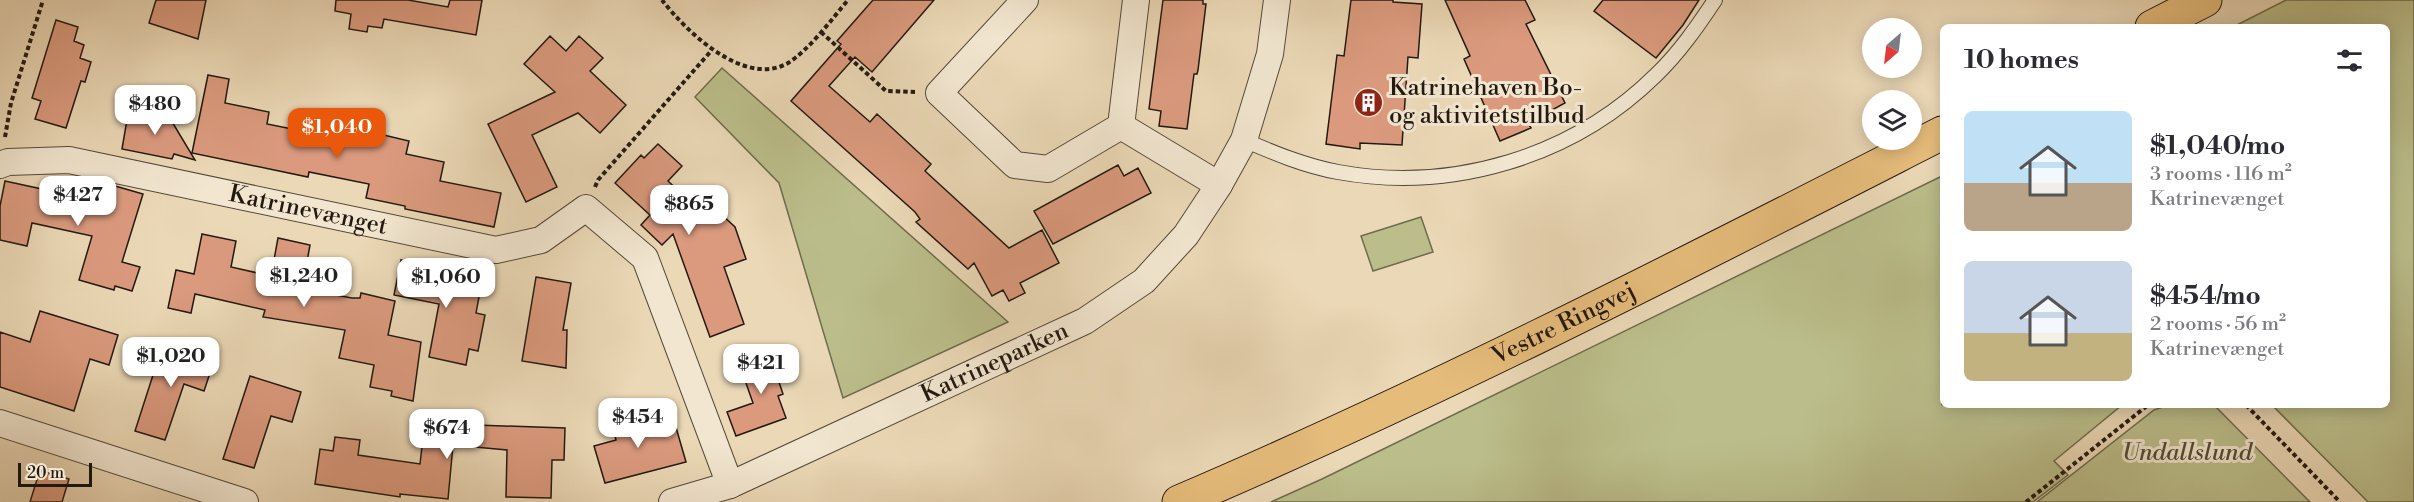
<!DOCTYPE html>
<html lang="en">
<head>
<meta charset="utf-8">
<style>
	body { margin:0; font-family:"Libre Bodoni",serif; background:#f7f7f7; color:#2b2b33; height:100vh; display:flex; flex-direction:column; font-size:22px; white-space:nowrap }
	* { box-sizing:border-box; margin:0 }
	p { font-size:20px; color:#7c7c81 }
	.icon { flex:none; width:33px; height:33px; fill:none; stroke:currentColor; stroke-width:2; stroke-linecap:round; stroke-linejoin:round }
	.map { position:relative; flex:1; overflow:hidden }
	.sheet { position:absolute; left:1940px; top:24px; width:450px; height:384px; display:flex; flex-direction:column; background:#fff; border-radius:9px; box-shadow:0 3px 15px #0003 }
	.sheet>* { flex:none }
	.needle { width:39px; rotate:208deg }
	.controls { position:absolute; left:1862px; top:18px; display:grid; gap:12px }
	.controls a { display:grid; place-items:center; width:60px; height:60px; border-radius:50%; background:#fff; box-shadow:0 3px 15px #0003; font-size:30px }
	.scale { position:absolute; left:18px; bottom:15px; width:74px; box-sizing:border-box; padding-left:6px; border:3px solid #221910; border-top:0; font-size:16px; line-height:21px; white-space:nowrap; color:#221910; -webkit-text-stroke:4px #f2e6d0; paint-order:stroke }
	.price { position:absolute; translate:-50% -51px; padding:0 14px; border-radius:12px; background:#fff; color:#222; font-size:20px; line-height:39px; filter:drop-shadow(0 2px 3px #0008) }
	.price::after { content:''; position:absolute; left:50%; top:36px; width:18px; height:14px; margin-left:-9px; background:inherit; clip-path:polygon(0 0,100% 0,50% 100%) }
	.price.selected { background:#ea580c; color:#fff }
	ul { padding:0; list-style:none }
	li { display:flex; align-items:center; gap:18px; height:150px; padding:0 24px }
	li span { display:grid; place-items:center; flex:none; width:168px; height:120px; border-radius:9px; color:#555 }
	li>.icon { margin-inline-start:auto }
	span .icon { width:72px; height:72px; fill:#fffc; stroke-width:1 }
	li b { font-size:26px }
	h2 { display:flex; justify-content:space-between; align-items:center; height:72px; padding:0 24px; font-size:26px }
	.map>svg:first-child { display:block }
	.green { fill:#bbbe8b; stroke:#6e6c4e; stroke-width:1.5 }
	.building { fill:#db9a7e; stroke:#221910; stroke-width:1.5 }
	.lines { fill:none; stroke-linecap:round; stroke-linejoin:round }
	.lane-casing { stroke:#54493a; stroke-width:16 }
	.street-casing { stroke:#54493a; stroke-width:28 }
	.primary-casing { stroke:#221910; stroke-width:35 }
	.path { stroke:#221910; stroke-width:4; stroke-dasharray:4.5 3; stroke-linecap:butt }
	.lane { stroke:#f2e6d0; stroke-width:14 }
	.street { stroke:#f2e6d0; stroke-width:26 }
	.primary { stroke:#e6bc7b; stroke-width:33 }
	.labels { text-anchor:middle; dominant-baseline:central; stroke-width:6; stroke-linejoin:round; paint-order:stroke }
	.poi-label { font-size:24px; fill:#221910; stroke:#f2e6d0; text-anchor:start }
	.street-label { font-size:24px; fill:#221910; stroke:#f2e6d0 }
	.park-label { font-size:24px; font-style:italic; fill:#504b35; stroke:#f2e6d0 }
</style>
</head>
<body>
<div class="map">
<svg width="2414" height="502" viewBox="0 0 2414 502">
	<rect width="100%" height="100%" fill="#ebd8b6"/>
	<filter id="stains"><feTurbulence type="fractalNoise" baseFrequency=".00333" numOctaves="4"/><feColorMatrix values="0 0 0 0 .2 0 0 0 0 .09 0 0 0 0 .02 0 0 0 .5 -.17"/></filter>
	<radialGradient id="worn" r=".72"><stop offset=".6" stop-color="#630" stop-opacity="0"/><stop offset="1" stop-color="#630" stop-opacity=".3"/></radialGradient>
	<!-- green -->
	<path class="green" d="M2286,0h128v502h-46l-96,-97h114v-378h-153z
		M722,68l286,254 -165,76 -64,-215 -84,-86z
		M1942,176v229h180l-68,56 14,14 -35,27h-762l51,-23z
		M1421,217l12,35 -60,19 -12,-35z
		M2169,405h45l96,97h-273l117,-92z"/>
	<!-- building -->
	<path class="building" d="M156,0h50l-8,39 -49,-16z
		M336,0h72l40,7 2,-7h32l-6,35 -92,-16 -2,9 -14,-2 -1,6 -18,-3 2,-15 -16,-3z
		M873,0h61l-62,72 -17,-15 -26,29 41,36 7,-8 54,50 -6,7 84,77 33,-18 17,33 -39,20 5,10 -16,8 -6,-11 -11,6 -18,-33 -6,6 -52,-47 4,-3 -5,-7 -124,-111 50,-57 -4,-3z
		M1163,0h40v4h3l-8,66 -1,4h-3l-7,55 -28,-3 2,-15 -12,-2z
		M1351,0h42v2l29,2 -4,54 -10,-1 -6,88 -42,-2v6l-34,-5 11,-89 7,1z
		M1445,0h80l10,20 -9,4 39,79 -37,20 3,5 -31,13 -36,-82 6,-3z
		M1603,0h96l-16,25 -27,33 -62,-47z
		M56,20l22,7 -4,14 10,4 -4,13 11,4 -6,20 -4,-1 -15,47 -31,-9 6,-18 -9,-3z
		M550,36l16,15 13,-15 24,22 -13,13 36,34 -26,28 -22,-20 -46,22 25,52 -31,15 -38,-78 67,-32 -31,-28z
		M208,75l21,4 -4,24 44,9 -2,12 60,12 2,-14 80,19 -3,13 38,8 -4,19 61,12 -7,34 -89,-18v-3l-39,-8 3,-14 -60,-12 -1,5 -116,-24z
		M157,108l8,2 30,50 -21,-6 -2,5 -50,-10 6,-35 15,3z
		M658,144l24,22 -14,15 31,29 8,-9 28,26 11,32 -22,8 20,57 -34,13 -37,-103 -11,11 -21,-20 9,-10 -35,-32 26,-28 3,3z
		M1118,165l6,11 14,-8 13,25 -98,51 -19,-33z
		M5,181l97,21 6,-18 35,10 -21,68 18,5 -8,24 -17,-5 -1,4 -35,-10 13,-44 -60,-13 -5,23 -27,-6v-34z
		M202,234l34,7 -5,26 40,9 7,-38 32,7 -8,44 50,9h8l1,-5 34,8 -7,34 33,7 -8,59 -22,-5 1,-5 -22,-4 4,-22 -35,-7 6,-28 -82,-13 2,-7 -70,-16 -4,19 -23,-5 8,-38 18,4z
		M401,260l31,7 -1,4 51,10 -6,32 9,2 -7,36 -9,-2 -3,16 -37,-8 10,-53 -45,-9z
		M536,277l35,6 -8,47h4l-1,38 -44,-7z
		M40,311l78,24 -9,30 -19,-6 -16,52 -74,-24v-55l30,10z
		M163,344l51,17 -10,30 -20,-7 -19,56 -30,-9z
		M782,351l7,20 -12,5 6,18 -5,2 8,22 -50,18 -9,-24 26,-9 -13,-37z
		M250,376l51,16 -9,30 -21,-6 -17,52 -31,-9z
		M426,411l51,5 -1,9 89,3 -1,32h-12l-1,38 -45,-1 1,-47 -54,-5 -5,54 -48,-5v3l-85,-13 5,-35 13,2 2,-14 25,3 -2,15 62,9z
		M642,413l5,19 28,-8 11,38 -81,21 -11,-37 22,-6 -5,-19z
		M40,470l29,9 -7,23h-32z"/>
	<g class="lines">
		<defs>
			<path id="lane" d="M1244,140c30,13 61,26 94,32 114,21 235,-15 318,-97 23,-22 41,-48 59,-75"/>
			<g id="street">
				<path d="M1025,0l-86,93 76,72 33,4 73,-43 98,59"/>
				<path d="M1121,126l15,-126"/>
				<path id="s1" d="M0,165l8,-3 61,-2 427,90 45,-10 45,-32 59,50 85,227"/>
				<path d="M0,423l245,79"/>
				<path id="s2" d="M672,502l58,-17 355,-164 59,-40 42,-46 33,-50 25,-45 26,-86 7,-54"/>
			</g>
			<g id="primary">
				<path d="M2152,27l53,-27"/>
				<path id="s3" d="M1179,502c260,-111 512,-241 763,-369"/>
			</g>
		</defs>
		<!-- lane casing -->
		<use href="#lane" class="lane-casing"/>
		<!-- street casing -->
		<use href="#street" class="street-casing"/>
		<!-- primary casing -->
		<use href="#primary" class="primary-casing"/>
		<!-- path -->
		<path class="path" d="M662,0c24,31 82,88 126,63 21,-13 44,-44 60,-63
			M821,32l65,59 29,1
			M5,137l6,-34 32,-103
			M595,187l3,-7 113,-129
			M2246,405l94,97
			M2026,502l122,-97"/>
		<!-- lane -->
		<use href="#lane" class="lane"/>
		<!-- street -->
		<use href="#street" class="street"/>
		<!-- primary -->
		<use href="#primary" class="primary"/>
	</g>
	<!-- icons -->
	<defs>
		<symbol id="building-disc" viewBox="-11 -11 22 22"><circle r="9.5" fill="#8f2418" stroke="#f2e6d0"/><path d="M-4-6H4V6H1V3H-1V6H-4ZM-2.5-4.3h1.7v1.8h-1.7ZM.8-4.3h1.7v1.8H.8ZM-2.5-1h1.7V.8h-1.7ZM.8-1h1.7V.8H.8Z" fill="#fff"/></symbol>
	</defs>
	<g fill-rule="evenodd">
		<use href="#building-disc" x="1352" y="86" width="33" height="33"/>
	</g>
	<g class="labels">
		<!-- poi labels -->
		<g class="poi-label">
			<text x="1389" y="88">Katrinehaven Bo-<tspan x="1389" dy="28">og aktivitetstilbud</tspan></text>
		</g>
		<!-- street labels -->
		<g class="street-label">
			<text stroke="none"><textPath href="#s1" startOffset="314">Katrinevænget</textPath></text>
			<text stroke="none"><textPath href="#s3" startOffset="424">Vestre Ringvej</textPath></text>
			<text stroke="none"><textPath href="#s2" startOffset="352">Katrineparken</textPath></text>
		</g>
		<!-- park labels -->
		<g class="park-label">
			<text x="2187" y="453">Undallslund</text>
		</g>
	</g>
	<rect width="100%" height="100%" filter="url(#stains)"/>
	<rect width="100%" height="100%" fill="url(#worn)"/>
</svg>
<div class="controls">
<a><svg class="needle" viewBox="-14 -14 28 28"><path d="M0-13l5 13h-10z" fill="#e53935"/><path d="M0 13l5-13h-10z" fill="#7c7c81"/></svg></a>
<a><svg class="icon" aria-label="layers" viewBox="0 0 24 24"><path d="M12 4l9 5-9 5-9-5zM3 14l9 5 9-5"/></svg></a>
</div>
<div class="scale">20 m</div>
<b class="price" style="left:155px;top:136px">$480</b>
<b class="price selected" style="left:337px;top:159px">$1,040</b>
<b class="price" style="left:78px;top:227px">$427</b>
<b class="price" style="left:689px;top:236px">$865</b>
<b class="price" style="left:304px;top:308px">$1,240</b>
<b class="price" style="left:446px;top:309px">$1,060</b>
<b class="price" style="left:171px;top:388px">$1,020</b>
<b class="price" style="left:761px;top:395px">$421</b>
<b class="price" style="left:638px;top:449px">$454</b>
<b class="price" style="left:447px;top:460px">$674</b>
<section class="sheet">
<h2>10 homes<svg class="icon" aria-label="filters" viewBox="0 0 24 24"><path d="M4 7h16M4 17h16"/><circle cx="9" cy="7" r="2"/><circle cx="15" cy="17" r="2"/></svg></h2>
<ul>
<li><span style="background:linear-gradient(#bfe0f5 60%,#b9a48a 0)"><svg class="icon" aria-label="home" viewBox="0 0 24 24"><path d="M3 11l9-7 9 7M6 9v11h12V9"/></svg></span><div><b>$1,040/mo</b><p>3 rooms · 116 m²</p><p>Katrinevænget</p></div></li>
<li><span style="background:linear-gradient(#c9d6e8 60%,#c2b280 0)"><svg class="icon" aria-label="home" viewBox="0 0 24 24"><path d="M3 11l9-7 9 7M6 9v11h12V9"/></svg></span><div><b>$454/mo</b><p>2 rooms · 56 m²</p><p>Katrinevænget</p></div></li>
</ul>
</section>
</div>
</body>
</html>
